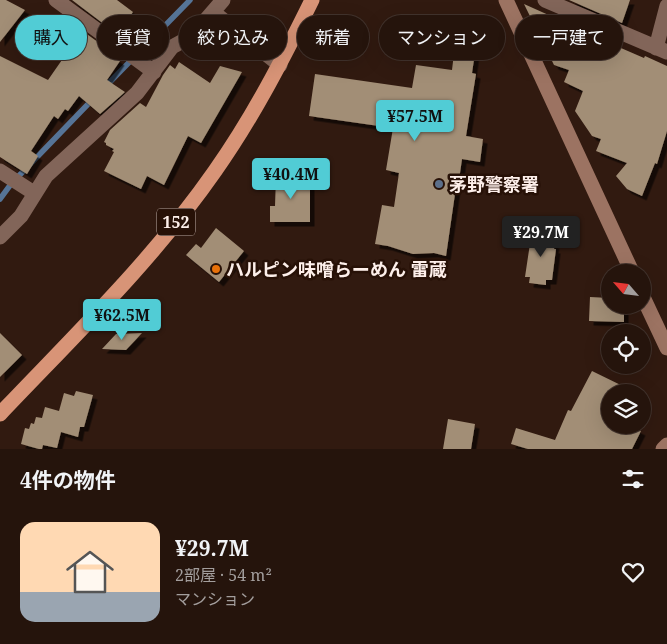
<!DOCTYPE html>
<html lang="ja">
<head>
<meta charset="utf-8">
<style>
	body { margin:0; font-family:"Noto Serif","Noto Sans JP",serif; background:#31211a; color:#f1f3f6; height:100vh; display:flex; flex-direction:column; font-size:19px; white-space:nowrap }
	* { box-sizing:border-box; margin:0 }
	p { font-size:16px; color:#a39e9d }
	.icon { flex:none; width:28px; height:28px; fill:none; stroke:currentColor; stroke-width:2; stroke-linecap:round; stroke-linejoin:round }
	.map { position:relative; height:449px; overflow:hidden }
	.side { display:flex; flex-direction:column; background:#25140c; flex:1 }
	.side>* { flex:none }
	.top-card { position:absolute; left:15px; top:15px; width:638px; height:45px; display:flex; gap:10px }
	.needle { width:32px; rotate:298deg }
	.fabs { position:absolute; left:601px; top:264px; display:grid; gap:10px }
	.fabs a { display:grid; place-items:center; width:50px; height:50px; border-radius:50%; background:#25140c; box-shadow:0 5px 20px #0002,0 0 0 1px #42332d; font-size:25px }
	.price { position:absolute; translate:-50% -42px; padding:0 11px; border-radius:5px; background:#51ccd5; color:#111; font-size:16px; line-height:32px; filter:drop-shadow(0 1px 2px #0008) }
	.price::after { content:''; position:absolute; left:50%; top:30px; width:15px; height:11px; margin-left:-8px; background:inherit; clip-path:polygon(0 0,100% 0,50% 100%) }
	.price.active { background:#222; color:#fff }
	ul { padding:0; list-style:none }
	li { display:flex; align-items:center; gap:15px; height:125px; padding:0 20px }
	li+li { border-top:1px solid #42332d }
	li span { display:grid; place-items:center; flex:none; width:140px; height:100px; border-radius:15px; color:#555 }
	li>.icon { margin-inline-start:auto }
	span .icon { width:60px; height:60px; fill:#fffc; stroke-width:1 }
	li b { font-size:21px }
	h2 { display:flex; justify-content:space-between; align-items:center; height:60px; padding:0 20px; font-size:21px }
	.tag { padding:0 18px; border-radius:22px; background:#25140c; box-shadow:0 5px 20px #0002,0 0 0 1px #42332d; font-size:18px; line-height:45px }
	.tag.active { background:#51ccd5; color:#111 }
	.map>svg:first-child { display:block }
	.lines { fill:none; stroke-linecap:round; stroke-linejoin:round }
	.stream { stroke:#567497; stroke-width:5.5 }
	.building { fill:#a28e76; filter:url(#shadow) }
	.street { stroke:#826559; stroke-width:15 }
	.secondary { stroke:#9c7362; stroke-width:15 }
	.highway { stroke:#d89477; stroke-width:15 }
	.service-dot { fill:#5c6f8a; stroke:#271107; stroke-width:2 }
	.food-dot { fill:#e8710a; stroke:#271107; stroke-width:2 }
	.labels { text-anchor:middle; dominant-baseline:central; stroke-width:5; stroke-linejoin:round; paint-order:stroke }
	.shield { fill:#271107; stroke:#bdaca6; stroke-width:1 }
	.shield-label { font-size:16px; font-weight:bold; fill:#fdefea }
	.poi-label { font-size:18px; font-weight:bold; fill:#fdefea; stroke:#271107; text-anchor:start }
</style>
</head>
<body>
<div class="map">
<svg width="667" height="449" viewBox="0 0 667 449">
	<defs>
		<filter id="shadow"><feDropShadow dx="4.5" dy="4.5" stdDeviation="0" flood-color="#0009"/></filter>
	</defs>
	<rect width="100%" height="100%" fill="#311a10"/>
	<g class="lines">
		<!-- stream -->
		<path class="stream" d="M106,86l84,-86
			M0,199l11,-15 81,-84"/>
	</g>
	<!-- building -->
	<path class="building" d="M0,0h6l19,10 -25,32z
		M72,0h45l16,12 -16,22z
		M569,0h61l-8,23z
		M524,4l38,17 1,-3 53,22 -2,5 30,13 1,-2 22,10v65l-10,33 -2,-1 -13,33 -15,-7 -11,-13 11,-13 -31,-12 5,-12 -9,-3 -17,-25 8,-20 -19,-9 5,-12 -15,-5z
		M59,14l50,36 -1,2 12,9 -13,19 18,12 -25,22 -21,-18 -11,15 -3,-2 -7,10 -4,-3 -23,35 7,5 -11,18 -27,-17v-101l48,24 25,-36 -24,-16z
		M479,26l-7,47 4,1 -10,62 17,3 -3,23 -18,-3 -4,28h-2l-10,69 -12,-3 -21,1 -25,-8 -13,-2 7,-39 12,2 5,-34 -13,-3 7,-42 -84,-12 6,-42 97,14 4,-23 36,5 5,-42z
		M179,62l31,21 10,-17 22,6 -41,71 -13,-7 -24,49 -17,-9 -6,13 -37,-18 10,-19 -2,-1 2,-2 -8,-4v-2l-2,-1 6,-12 30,-27 6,4 17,-32 7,-10 5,4z
		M276,176h29v9h5v37h-40v-16h5z
		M216,228l28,23 -25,31 -33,-27 10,-11 5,4z
		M532,230l22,3 -2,10 3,1 -1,5h2l-4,31h-6v5l-17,-2 1,-6h-5z
		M590,297l20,1v7h14v17l-35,-1z
		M0,333l22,22 -22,22z
		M142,333l-16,17 -24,-1 14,-15z
		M592,371l43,21h-25v33h18l13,6 -9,18h-104l-17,-5 5,-16 39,12 13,-30 3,1z
		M76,391l17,4 -9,32h-4l-2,10 -17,-5 -4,16 -14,-3 -1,4h-3l-18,-5 4,-16 4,1 2,-6 3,1 2,-7 6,1 3,-11 14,4 5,-18 10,3z
		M448,419l27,5 -4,25h-28z"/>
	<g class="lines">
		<!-- street -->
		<path class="street" d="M56,0l98,72
			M545,0l122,52
			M213,12l67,53
			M656,48l11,-42
			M0,171l34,22
			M0,237l21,-21 25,-40 91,-83 35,-46 20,-11 31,-36"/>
		<!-- secondary -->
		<path class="secondary" d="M506,0l126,272
			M642,295l25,53
			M663,449l4,-4"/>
		<!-- highway -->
		<path class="highway" d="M0,414c74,-78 153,-154 215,-243 38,-54 68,-112 97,-171"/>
	</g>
	<!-- markers -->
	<circle class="service-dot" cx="439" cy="184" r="5"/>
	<circle class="food-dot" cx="216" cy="269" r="5"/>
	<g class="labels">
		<!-- shield labels -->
		<rect class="shield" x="157" y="208.5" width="38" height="27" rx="4"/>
		<g class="shield-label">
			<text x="176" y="222">152</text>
		</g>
		<!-- poi labels -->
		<g class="poi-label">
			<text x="449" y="184">茅野警察署</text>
			<text x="226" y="269">ハルピン味噌らーめん 雷蔵</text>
		</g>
	</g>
</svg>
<div class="fabs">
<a><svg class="needle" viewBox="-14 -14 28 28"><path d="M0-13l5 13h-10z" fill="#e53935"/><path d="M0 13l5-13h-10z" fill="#a39e9d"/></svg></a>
<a><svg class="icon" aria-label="locate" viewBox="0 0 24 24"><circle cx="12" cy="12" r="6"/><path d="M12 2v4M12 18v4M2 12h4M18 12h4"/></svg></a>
<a><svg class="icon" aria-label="layers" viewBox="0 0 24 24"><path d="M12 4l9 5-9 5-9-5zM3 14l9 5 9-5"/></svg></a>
</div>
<b class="price" style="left:415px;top:142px">¥57.5M</b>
<b class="price" style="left:291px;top:200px">¥40.4M</b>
<b class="price active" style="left:541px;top:258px">¥29.7M</b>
<b class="price" style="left:122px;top:341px">¥62.5M</b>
<div class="top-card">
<a class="tag active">購入</a>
<a class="tag">賃貸</a>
<a class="tag">絞り込み</a>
<a class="tag">新着</a>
<a class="tag">マンション</a>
<a class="tag">一戸建て</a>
</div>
</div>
<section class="side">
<h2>4件の物件<svg class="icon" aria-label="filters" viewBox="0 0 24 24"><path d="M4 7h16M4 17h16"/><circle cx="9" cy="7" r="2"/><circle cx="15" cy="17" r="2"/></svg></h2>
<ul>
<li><span style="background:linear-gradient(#ffd9b3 70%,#9aa5b1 0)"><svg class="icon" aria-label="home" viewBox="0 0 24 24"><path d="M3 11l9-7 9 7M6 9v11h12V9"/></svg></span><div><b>¥29.7M</b><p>2部屋 · 54 m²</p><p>マンション</p></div><svg class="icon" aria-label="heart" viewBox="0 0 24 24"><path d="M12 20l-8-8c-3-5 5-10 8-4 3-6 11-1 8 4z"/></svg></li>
</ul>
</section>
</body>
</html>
